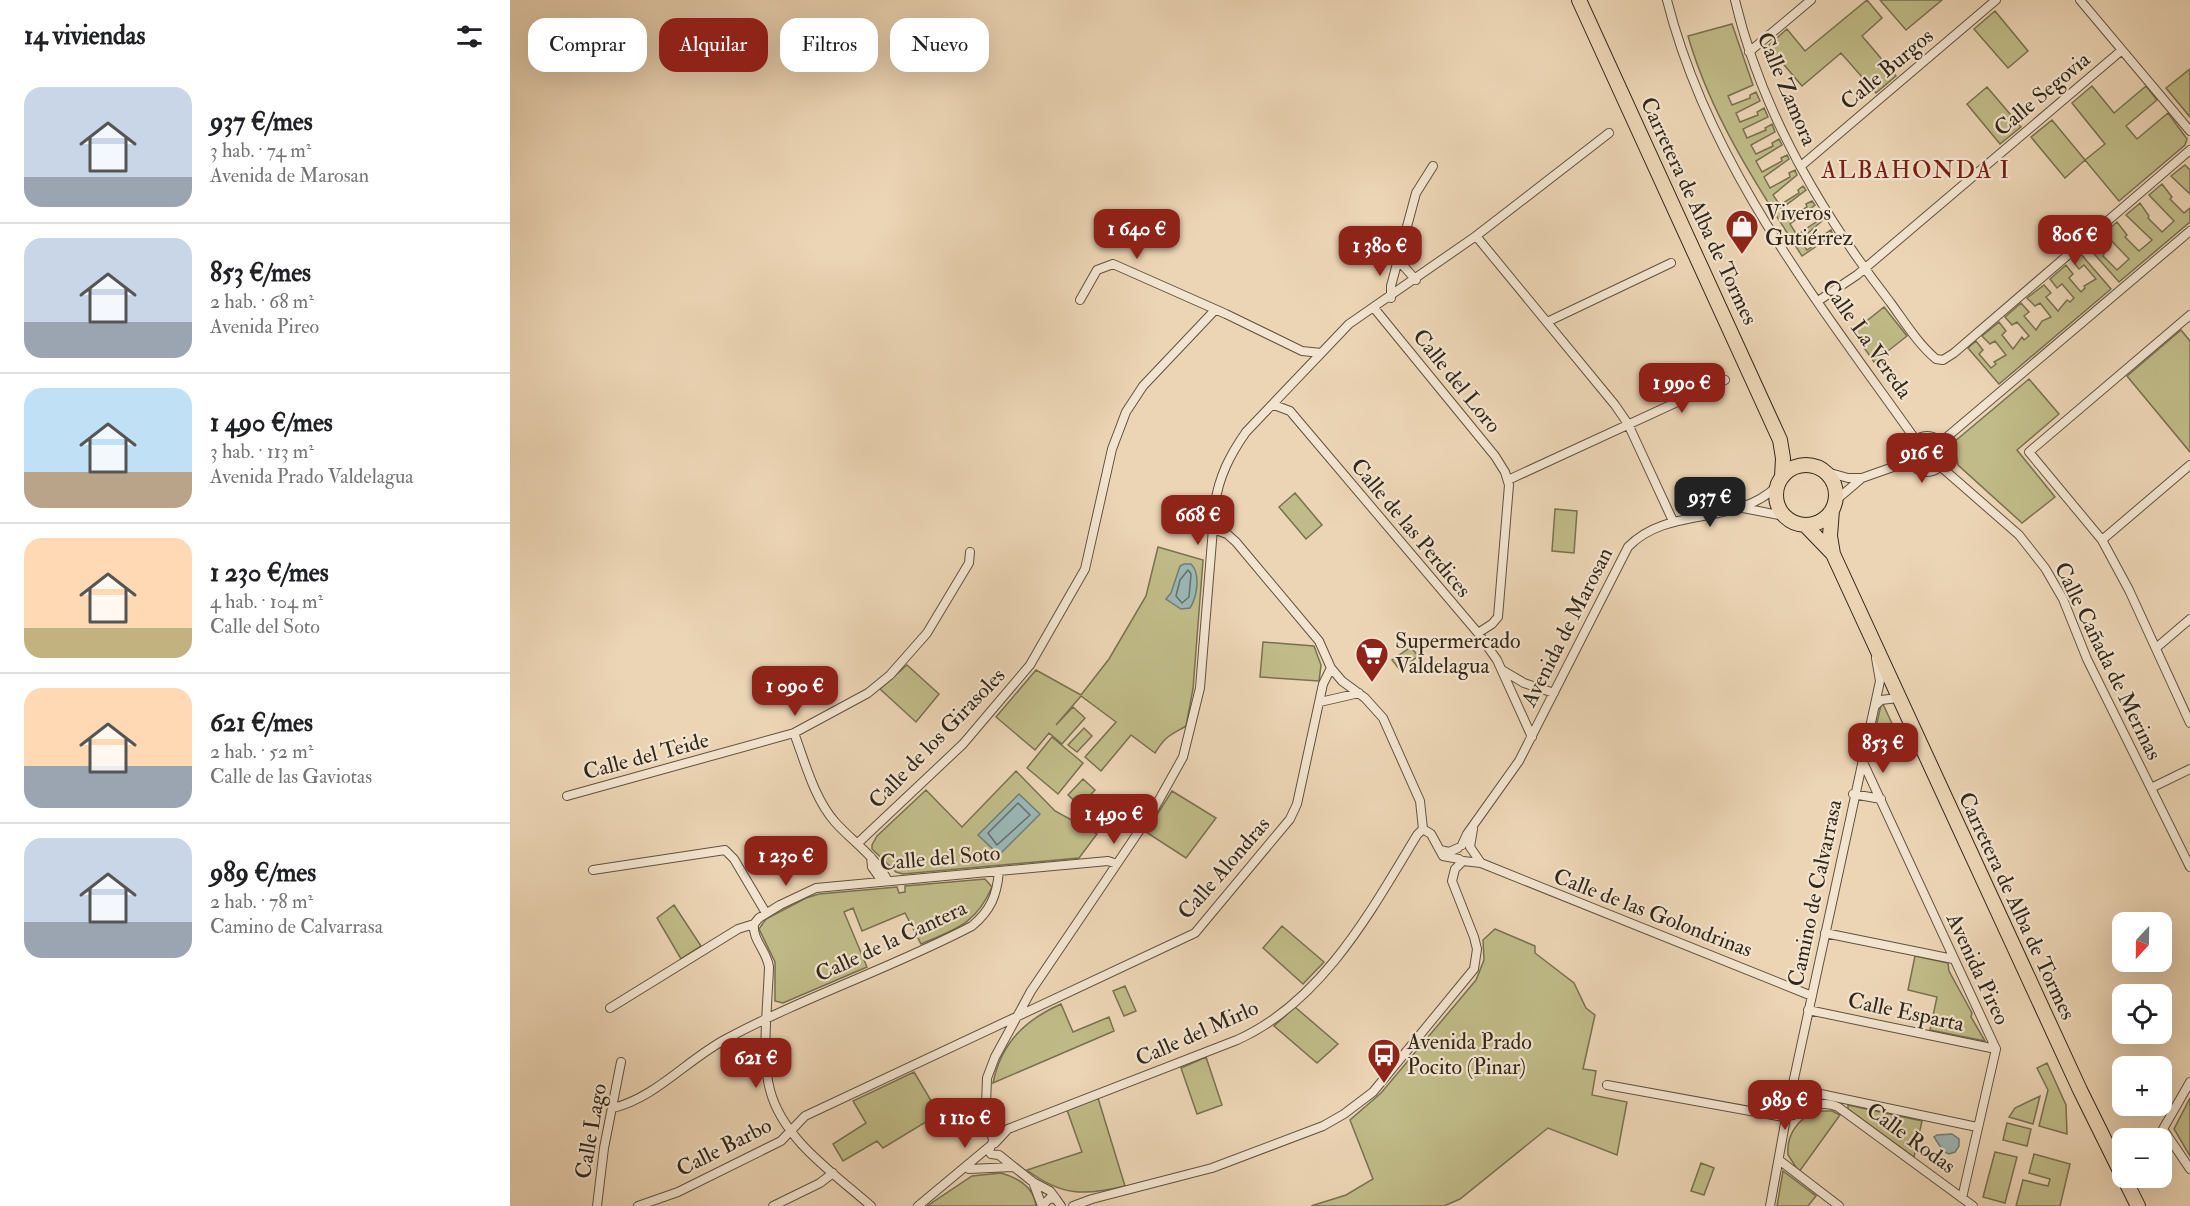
<!DOCTYPE html>
<html lang="es">
<head>
<meta charset="utf-8">
<style>
	body { margin:0; font-family:"IM FELL Double Pica",serif; background:#f2f2f2; color:#202124; height:100vh; display:flex; flex-direction:column; font-size:22px; white-space:nowrap }
	* { box-sizing:border-box; margin:0 }
	p { font-size:20px; color:#757577 }
	.icon { flex:none; width:33px; height:33px; fill:none; stroke:currentColor; stroke-width:2; stroke-linecap:round; stroke-linejoin:round }
	.map { position:relative; flex:1; overflow:hidden }
	.sheet { display:flex; flex-direction:column; background:#fff; width:510px }
	.sheet>* { flex:none }
	.hud { position:absolute; left:18px; top:18px; width:570px; height:54px; display:flex; gap:12px }
	.needle { width:39px; rotate:202deg }
	.tools { position:absolute; left:1602px; top:912px; display:grid; gap:12px }
	.tools a { display:grid; place-items:center; width:60px; height:60px; border-radius:12px; background:#fff; box-shadow:0 6px 24px #0002; font-size:30px }
	.price { position:absolute; translate:-50% -51px; padding:0 14px; border-radius:12px; background:#8f2418; color:#fff; font-size:20px; line-height:39px; filter:drop-shadow(0 2px 3px #0008) }
	.price::after { content:''; position:absolute; left:50%; top:36px; width:18px; height:14px; margin-left:-9px; background:inherit; clip-path:polygon(0 0,100% 0,50% 100%) }
	.price.selected { background:#222; color:#fff }
	ul { padding:0; list-style:none }
	li { display:flex; align-items:center; gap:18px; height:150px; padding:0 24px }
	li+li { border-top:2px solid #e0e0e0 }
	li span { display:grid; place-items:center; flex:none; width:168px; height:120px; border-radius:18px; color:#555 }
	li>.icon { margin-inline-start:auto }
	span .icon { width:72px; height:72px; fill:#fffc; stroke-width:1 }
	li b { font-size:26px }
	h2 { display:flex; justify-content:space-between; align-items:center; height:72px; padding:0 24px; font-size:26px }
	.pill { padding:0 21px; border-radius:18px; background:#fff; box-shadow:0 6px 24px #0002; font-size:21px; line-height:54px }
	.pill.selected { background:#8f2418; color:#fff }
	main { display:flex; flex:1; min-height:0 }
	.map>svg:first-child { display:block }
	.green { fill:#c0bb88; stroke:#787151; stroke-width:1.5 }
	.water { fill:#9bb7b6; stroke:#717d78; stroke-width:1.5 }
	.lines { fill:none; stroke-linecap:round; stroke-linejoin:round }
	.shore { stroke:#666f68; stroke-width:1.5 }
	.street-casing { stroke:#605241; stroke-width:10 }
	.primary-casing { stroke:#31271a; stroke-width:16 }
	.street { stroke:#f3e4cf; stroke-width:8 }
	.primary { stroke:#ecd5b5; stroke-width:14 }
	.labels { text-anchor:middle; dominant-baseline:central; stroke-width:4.5; stroke-linejoin:round; paint-order:stroke }
	.street-label { font-size:22px; fill:#31271a; stroke:#f3e4cf }
	.poi-label { font-size:22px; fill:#31271a; stroke:#f3e4cf; text-anchor:start }
	.neighbourhood-label { font-size:24px; letter-spacing:1.5px; fill:#7a1f14; stroke:#f3e4cf }
</style>
</head>
<body>
<main>
<section class="sheet">
<h2>14 viviendas<svg class="icon" aria-label="filters" viewBox="0 0 24 24"><path d="M4 7h16M4 17h16"/><circle cx="9" cy="7" r="2"/><circle cx="15" cy="17" r="2"/></svg></h2>
<ul>
<li><span style="background:linear-gradient(#c9d6e8 75%,#9aa5b1 0)"><svg class="icon" aria-label="home" viewBox="0 0 24 24"><path d="M3 11l9-7 9 7M6 9v11h12V9"/></svg></span><div><b>937 €/mes</b><p>3 hab. · 74 m²</p><p>Avenida de Marosan</p></div></li>
<li><span style="background:linear-gradient(#c9d6e8 70%,#9aa5b1 0)"><svg class="icon" aria-label="home" viewBox="0 0 24 24"><path d="M3 11l9-7 9 7M6 9v11h12V9"/></svg></span><div><b>853 €/mes</b><p>2 hab. · 68 m²</p><p>Avenida Pireo</p></div></li>
<li><span style="background:linear-gradient(#bfe0f5 70%,#b9a48a 0)"><svg class="icon" aria-label="home" viewBox="0 0 24 24"><path d="M3 11l9-7 9 7M6 9v11h12V9"/></svg></span><div><b>1 490 €/mes</b><p>3 hab. · 113 m²</p><p>Avenida Prado Valdelagua</p></div></li>
<li><span style="background:linear-gradient(#ffd9b3 75%,#c2b280 0)"><svg class="icon" aria-label="home" viewBox="0 0 24 24"><path d="M3 11l9-7 9 7M6 9v11h12V9"/></svg></span><div><b>1 230 €/mes</b><p>4 hab. · 104 m²</p><p>Calle del Soto</p></div></li>
<li><span style="background:linear-gradient(#ffd9b3 65%,#9aa5b1 0)"><svg class="icon" aria-label="home" viewBox="0 0 24 24"><path d="M3 11l9-7 9 7M6 9v11h12V9"/></svg></span><div><b>621 €/mes</b><p>2 hab. · 52 m²</p><p>Calle de las Gaviotas</p></div></li>
<li><span style="background:linear-gradient(#c9d6e8 70%,#9aa5b1 0)"><svg class="icon" aria-label="home" viewBox="0 0 24 24"><path d="M3 11l9-7 9 7M6 9v11h12V9"/></svg></span><div><b>989 €/mes</b><p>2 hab. · 78 m²</p><p>Camino de Calvarrasa</p></div></li>
</ul>
</section>
<div class="map">
<svg width="1680" height="1206" viewBox="0 0 1680 1206">
	<rect width="100%" height="100%" fill="#ecd5b5"/>
	<filter id="stains"><feTurbulence type="fractalNoise" baseFrequency=".00333" numOctaves="4"/><feColorMatrix values="0 0 0 0 .2 0 0 0 0 .09 0 0 0 0 .02 0 0 0 .5 -.17"/></filter>
	<radialGradient id="worn" r=".72"><stop offset=".6" stop-color="#630" stop-opacity="0"/><stop offset="1" stop-color="#630" stop-opacity=".3"/></radialGradient>
	<!-- green -->
	<path class="green" d="M1357,0l15,18 -20,18 34,40 -20,17 -35,-40 -39,33 -34,-40 19,-17 18,22z
		M1370,0h62l-36,30z
		M1485,11l33,40 -20,17 -34,-39z
		M1222,24l21,61 -25,11 4,9 18,-7v-3l6,-3 4,9 -24,12 4,9 18,-7 -1,-3 7,-4 4,9 -25,12 4,9 19,-8 -1,-2 7,-4 3,8 -24,13 5,9 17,-8 -1,-3 7,-4 3,6 -26,16 6,11 20,-11 -1,-3 6,-3 2,4 -25,18 6,11 20,-11 -1,-4 6,-3 2,5 -24,20 7,10 19,-12 -1,-3 5,-4 3,4 -25,19 7,10 19,-12 -1,-3 6,-3 3,4 -25,19 7,11 19,-13 -1,-3 6,-3 2,4 -23,20 7,10 19,-13 -1,-3 6,-4 2,5 -31,21c-45,-70 -91,-140 -114,-220z
		M1680,69v48l-24,-29z
		M1582,86l22,27 32,-27 11,14 -31,26 11,13 31,-26 19,26 -2,6 -66,56 -34,-41 -20,18 -34,-41 21,-17 33,40 20,-16 -33,-41z
		M1477,87l34,40 -21,17 -33,-40z
		M1675,165l5,5v24l-19,-18z
		M1652,184l10,13 -2,2 14,14 6,-5v14l-71,60 -31,-35 7,-6 9,13 -1,2 14,14 12,-11 -25,-26 13,-11 10,13 -2,2 14,14 13,-11 -26,-25 14,-12 9,13 -1,2 14,14 12,-11 -25,-26z
		M1570,253l31,36 -112,95 -31,-36 8,-7 7,9 -4,4 12,14 5,-4 -2,-2 12,-7 -11,-14 -5,3 -8,-8 17,-14 7,9 -4,4 11,14 9,-12 2,3 5,-4 -12,-14 -5,3 -7,-8 16,-14 8,9 -5,4 12,14 6,-9 9,-4 -11,-14 -5,3 -8,-8 17,-13 7,8 -5,4 12,14 9,-11 3,2 4,-4 -12,-14 -5,4 -7,-9 16,-14 7,9 -4,4 12,14 4,-4 -1,-2 12,-7 -12,-14 -5,4 -7,-9z
		M1374,307l23,29 -33,26 -21,-30z
		M1671,330l9,11v111l-63,-76z
		M1519,379l30,35 -42,36 38,47 -33,26 -64,-58 -4,-23z
		M785,493l27,32 -16,14 -27,-32z
		M1045,509l22,2 -3,42 -22,-2z
		M648,547l45,13 -10,129 -7,37c-15,9 -20,9 -31,27l-24,-18 -30,36 -16,-14 31,-35 -35,-26 -25,29 17,-18 12,11 -23,26 -13,-11 -14,17 -39,-33 40,-47 45,25 28,-36 37,-63z
		M753,642l51,4 7,19 -2,16 -59,-4z
		M901,647l7,9 -18,14 -8,-10z
		M397,665l32,29 -23,28 -36,-33z
		M1373,704l18,39 -32,14 12,-52z
		M574,728l8,8 -15,16 -9,-7z
		M542,737l31,26 -25,31 -31,-26z
		M506,771l39,40 42,23 -18,24 -176,16 -7,-2 -24,-23v-4l5,-9 49,-46 36,37z
		M573,779l12,11 -15,16 -12,-11z
		M662,791l44,27 -30,40 -40,-26z
		M475,879l7,8c-16,37 -36,42 -71,57l-16,-31 -43,18 -9,-23 -9,4 23,55 -84,36 -8,-2v-39l-16,-33 7,-10 40,-21 13,-4 78,-7 2,6 6,-1v-6z
		M164,905l27,41 -20,13 -24,-41z
		M772,926l42,36 -21,22 -40,-36z
		M985,929l40,17v7l39,30 12,25 9,7 -12,54 13,2 -4,24 35,7 -10,53 -69,-27 -88,71 -16,7h-133l35,-11 27,-16 -23,-59 31,-27 95,-113 8,-20 -1,-20z
		M1405,956l33,7 1,8 23,42 -1,4 14,24 -55,-11 7,-33 -29,-7z
		M615,986l11,25 -12,5 -11,-25z
		M551,1004l12,28 36,-15 5,14 -121,52c8,-40 32,-63 68,-79z
		M785,1007l43,37 -21,19 -43,-37z
		M696,1057l16,48 -25,9 -16,-46z
		M1537,1063l19,42 1,29 -28,-8 9,-36 -11,-22z
		M404,1072l25,42 -56,34 -6,-7 -34,20 -10,-17 33,-21 -13,-22z
		M1530,1096l-7,28 -24,-7 6,-9z
		M588,1098l27,88c-40,10 -64,10 -98,-16l55,-18 -15,-42z
		M1680,1098v58l-16,-27z
		M1338,1105l74,16 -8,36 -66,-48z
		M1306,1111h16l8,4 -41,57 -11,-17c-2,-20 10,-36 28,-44z
		M1497,1123l24,6 -4,17 -24,-6z
		M1485,1152l22,5 -12,46 -22,-6z
		M1524,1154l36,10 -10,42h-44l7,-26 25,6 2,-7 -21,-6z
		M1191,1163l13,5 -10,27 -13,-4z
		M1273,1171l33,25 -8,10h-31z
		M491,1173c18,5 33,14 35,33h-109l45,-30z"/>
	<!-- water -->
	<path class="water" d="M674,564h7c10,10 6,33 -1,44l-9,1 -15,-10 5,-6 9,-27z
		M509,794l21,20 -41,41 -21,-20z
		M1442,1134l7,5v7l-4,6 -6,2 -6,-3 -9,-14 3,-2z"/>
	<g class="lines">
		<!-- shore -->
		<path class="shore" d="M678,570l3,4 -2,23 -7,6 -6,-7 4,-16z
			M508,803l12,12 -33,30 -9,-12z"/>
		<defs>
			<path id="street" d="M1157,0c42,166 151,302 248,439
				M1225,0c26,110 86,213 155,302 14,19 28,42 46,57l7,1 11,-7 236,-203
				M1570,0l110,131
				M1239,52l62,-52
				M1291,166l195,-166
				M966,236l139,169 13,19 45,97
				M888,260l18,20
				M881,298v-12l25,-93 17,-27
				M570,300l17,-30 16,-6 113,50 76,37 19,2
				M1308,301l39,-26 265,-225
				M864,308l121,148 10,16 4,13 -11,132 -6,7 -14,9
				M1680,315l-161,137 73,88 27,50 61,133
				M1037,322l124,-59
				M764,405l16,6 188,222 19,27 35,77
				M1399 454a18 18 0 1 1 36 0a18 18 0 1 1-36 0Z
				M1431,442l249,-211
				M1430,466l79,69 26,33 18,31 24,60 103,208
				M1313,471l25,7h14
				M998,480l217,-100
				M1325,501l27,-23 48,-17
				M1233,508l41,8
				M703,529l14,5 9,8 83,99 12,27 11,13 23,17 18,20 37,83 3,28
				M1592,540l88,-75
				M1646,648l34,-29
				M992,670l22,13 30,10
				M810,702l39,-9
				M1365,706l6,-6 17,-2
				M284,733c11,29 20,65 41,89 18,20 40,34 53,59
				M1352,760l134,289 -34,149
				M1641,788l39,-19
				M1343,794l28,5
				M57,796l227,-63 74,-40 22,-18 37,-42 42,-70 1,-11
				M913,829l8,5 12,22 16,3
				M963,829l-3,18 11,16
				M348,843l105,-99 67,-79 55,-96 27,-120 14,-37 17,-26 72,-76
				M952,845l5,-11 52,-73 109,-214c40,-42 108,-20 149,-61
				M930,850l9,2 9,-4
				M361,857l1,10 10,14
				M953,861l18,2 331,133
				M83,870l132,-20 9,9 32,54
				M244,924c-2,16 13,27 15,43 -1,35 -8,90 1,123 13,50 65,84 101,116
				M1315,933l128,26
				M100,1008l128,-79 16,-5 5,-6 21,-13 36,-17 292,-27 9,3
				M1298,1010l188,39
				M1680,1082l-27,47 27,40
				M1097,1085l176,32
				M1282,1088l5,19 -5,8 -9,2c-5,-12 2,-20 9,-29l88,-407 -4,-23
				M1282,1088l185,39
				M103,1108c42,-10 75,-49 113,-69 80,-43 166,-71 246,-113 19,-16 25,-31 27,-55
				M1283,1115c14,-7 29,-16 45,-8l135,99
				M485,1143l13,-14 229,-89c85,-38 134,-129 180,-205l6,-6
				M489,1155l-8,-1 -2,-3 4,-10 -7,-36 1,-27 8,-21 36,-66 123,-182 29,-52 17,-69 15,-184c4,-28 15,-49 31,-72l103,-108 127,-88 133,-103
				M489,1155l34,27 17,9 6,8
				M1269,1160l60,46
				M459,1169l44,-2
				M523,1182l9,24
				M87,1206l7,-58 17,-86
				M128,1206l40,-14 103,-51 24,-25 390,-183 95,-114 7,-15 26,-120 8,-16
				M263,1206l47,-23 13,-10
				M408,1206l72,-60
				M532,1206l8,-8 6,1 5,7
				M563,1206l19,-7 120,-31 111,-42 21,-12 29,-22 101,-123 3,-20 -3,-12 -22,-56 3,-12 8,-8
				M1260,1206l16,-88"/>
			<path id="primary" d="M1069,0l201,440 3,18 -1,19
				M1266 495a30 30 0 1 1 60 0a30 30 0 1 1-60 0Z
				M1322,510l-2,26 3,18 247,536 42,85
				M1295,525l28,29
				M1614,1178l14,28"/>
		</defs>
		<!-- street casing -->
		<use href="#street" class="street-casing"/>
		<!-- primary casing -->
		<use href="#primary" class="primary-casing"/>
		<!-- street -->
		<use href="#street" class="street"/>
		<!-- primary -->
		<use href="#primary" class="primary"/>
	</g>
	<!-- icons -->
	<defs>
		<symbol id="shop-pin" viewBox="-11 -11 22 30"><path d="M0 17L-7.5 6A9.5 9.5 0 1 1 7.5 6Z" fill="#8f2418" stroke="#f3e4cf"/><path d="M-5-2.5h2.3a2.7 3.5 0 0 1 5.4 0H5L5.5 6h-11ZM-1.5-2.5h3a1.5 2.3 0 0 0-3 0Z" fill="#fff"/></symbol>
		<symbol id="supermarket-pin" viewBox="-11 -11 22 30"><path d="M0 17L-7.5 6A9.5 9.5 0 1 1 7.5 6Z" fill="#8f2418" stroke="#f3e4cf"/><path d="M-6-5.5h2.5l.6 2H6L4.5 2H-2.5L-4.4-4H-6ZM-1.5 3.2a1.3 1.3 0 1 0 .1 0ZM3 3.2a1.3 1.3 0 1 0 .1 0Z" fill="#fff"/></symbol>
		<symbol id="bus-pin" viewBox="-11 -11 22 30"><path d="M0 17L-7.5 6A9.5 9.5 0 1 1 7.5 6Z" fill="#8f2418" stroke="#f3e4cf"/><path d="M-5-6H5V4H4V6H2V4H-2V6H-4V4H-5ZM-3.5-4V0h7V-4ZM-3.5 1.2v1.5H-2V1.2ZM2 1.2v1.5H3.5V1.2Z" fill="#fff"/></symbol>
	</defs>
	<g fill-rule="evenodd">
		<use href="#shop-pin" x="1213" y="207" width="38" height="52"/>
		<use href="#supermarket-pin" x="843" y="635" width="38" height="52"/>
		<use href="#bus-pin" x="855" y="1036" width="38" height="52"/>
	</g>
	<g class="labels">
		<!-- street labels -->
		<g class="street-label">
			<text transform="translate(1377 69) rotate(-40)">Calle Burgos</text>
			<text transform="translate(1277 89) rotate(67)">Calle Zamora</text>
			<text transform="translate(1532 94) rotate(-40)">Calle Segovia</text>
			<text transform="translate(1189 211) rotate(65)">Carretera de Alba de Tormes</text>
			<text transform="translate(1357 339) rotate(55)">Calle La Vereda</text>
			<text transform="translate(947 381) rotate(51)">Calle del Loro</text>
			<text transform="translate(901 528) rotate(50)">Calle de las Perdices</text>
			<text transform="translate(1057 627) rotate(-63)">Avenida de Marosan</text>
			<text transform="translate(1598 661) rotate(64)">Calle Cañada de Merinas</text>
			<text transform="translate(427 738) rotate(-46)">Calle de los Girasoles</text>
			<text transform="translate(136 756) rotate(-15)">Calle del Teide</text>
			<text transform="translate(430 858) rotate(-5)">Calle del Soto</text>
			<text transform="translate(714 868) rotate(-49)">Calle Alondras</text>
			<text transform="translate(1305 893) rotate(-78)">Camino de Calvarrasa</text>
			<text transform="translate(1507 906) rotate(65)">Carretera de Alba de Tormes</text>
			<text transform="translate(1143 913) rotate(21)">Calle de las Golondrinas</text>
			<text transform="translate(381 941) rotate(-25)">Calle de la Cantera</text>
			<text transform="translate(1468 969) rotate(65)">Avenida Pireo</text>
			<text transform="translate(1396 1012) rotate(12)">Calle Esparta</text>
			<text transform="translate(687 1033) rotate(-24)">Calle del Mirlo</text>
			<text transform="translate(81 1131) rotate(-80)">Calle Lago</text>
			<text transform="translate(1401 1138) rotate(36)">Calle Rodas</text>
			<text transform="translate(214 1147) rotate(-27)">Calle Barbo</text>
		</g>
		<!-- poi labels -->
		<g class="poi-label">
			<text x="1255" y="213">Viveros<tspan x="1255" dy="25">Gutiérrez</tspan></text>
			<text x="885" y="641">Supermercado<tspan x="885" dy="25">Valdelagua</tspan></text>
			<text x="897" y="1042">Avenida Prado<tspan x="897" dy="25">Pocito (Pinar)</tspan></text>
		</g>
		<!-- neighbourhood labels -->
		<g class="neighbourhood-label">
			<text x="1406" y="170">ALBAHONDA I</text>
		</g>
	</g>
	<rect width="100%" height="100%" filter="url(#stains)"/>
	<rect width="100%" height="100%" fill="url(#worn)"/>
</svg>
<div class="tools">
<a><svg class="needle" viewBox="-14 -14 28 28"><path d="M0-13l5 13h-10z" fill="#e53935"/><path d="M0 13l5-13h-10z" fill="#757577"/></svg></a>
<a><svg class="icon" aria-label="locate" viewBox="0 0 24 24"><circle cx="12" cy="12" r="6"/><path d="M12 2v4M12 18v4M2 12h4M18 12h4"/></svg></a>
<a>+</a>
<a>−</a>
</div>
<b class="price" style="left:627px;top:260px">1 640 €</b>
<b class="price" style="left:1565px;top:266px">806 €</b>
<b class="price" style="left:870px;top:277px">1 380 €</b>
<b class="price" style="left:1172px;top:414px">1 990 €</b>
<b class="price" style="left:1412px;top:484px">916 €</b>
<b class="price selected" style="left:1200px;top:528px">937 €</b>
<b class="price" style="left:688px;top:546px">668 €</b>
<b class="price" style="left:285px;top:717px">1 090 €</b>
<b class="price" style="left:1373px;top:774px">853 €</b>
<b class="price" style="left:604px;top:845px">1 490 €</b>
<b class="price" style="left:276px;top:887px">1 230 €</b>
<b class="price" style="left:246px;top:1089px">621 €</b>
<b class="price" style="left:1275px;top:1131px">989 €</b>
<b class="price" style="left:455px;top:1149px">1 110 €</b>
<div class="hud">
<a class="pill">Comprar</a>
<a class="pill selected">Alquilar</a>
<a class="pill">Filtros</a>
<a class="pill">Nuevo</a>
</div>
</div>
</main>
</body>
</html>
